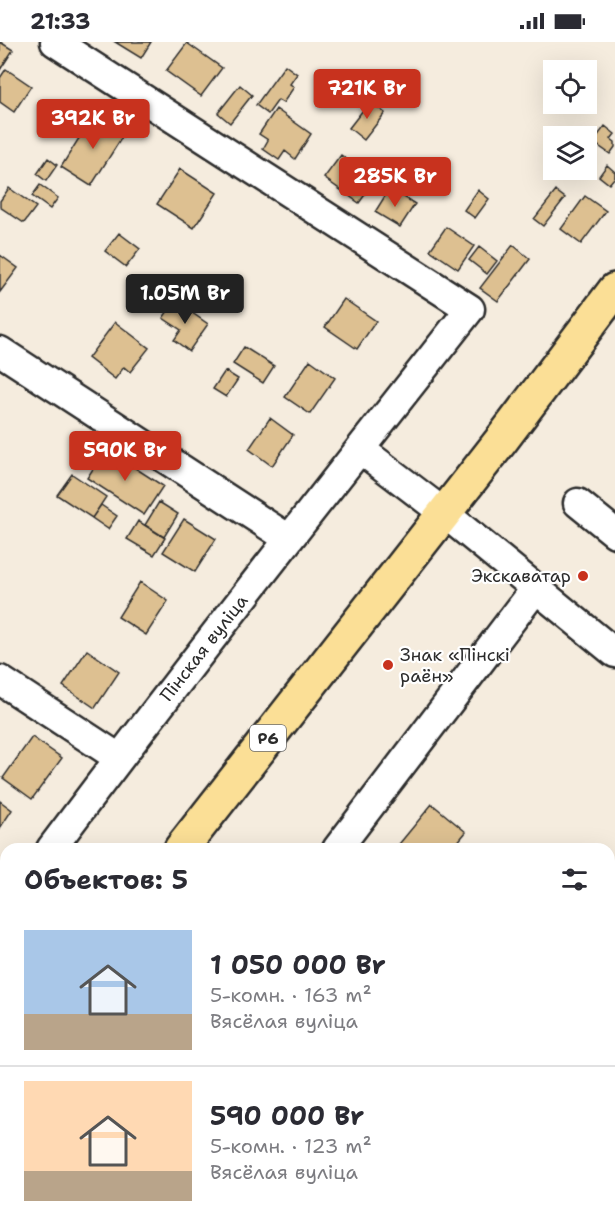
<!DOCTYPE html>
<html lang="ru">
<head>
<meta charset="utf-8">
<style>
	body { margin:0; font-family:"Shantell Sans",sans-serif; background:#f2f2f3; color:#2b2b33; height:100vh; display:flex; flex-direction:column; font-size:22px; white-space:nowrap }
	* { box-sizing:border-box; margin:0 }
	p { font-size:20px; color:#7c7c81 }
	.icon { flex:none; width:33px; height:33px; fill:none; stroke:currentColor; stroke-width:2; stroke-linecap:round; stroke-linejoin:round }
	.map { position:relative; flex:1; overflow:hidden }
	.side { position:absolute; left:0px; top:801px; width:615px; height:386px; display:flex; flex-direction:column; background:#fff; border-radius:18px 18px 0 0; box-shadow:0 6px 24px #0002 }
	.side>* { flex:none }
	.controls { position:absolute; left:543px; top:18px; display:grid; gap:12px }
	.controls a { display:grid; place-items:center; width:54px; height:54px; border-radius:0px; background:#fff; box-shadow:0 6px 24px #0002; font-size:30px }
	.price { position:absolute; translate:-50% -51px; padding:0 14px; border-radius:6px; background:#c8321e; color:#fff; font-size:20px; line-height:39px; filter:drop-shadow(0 2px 3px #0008) }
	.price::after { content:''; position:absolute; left:50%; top:36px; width:18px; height:14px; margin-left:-9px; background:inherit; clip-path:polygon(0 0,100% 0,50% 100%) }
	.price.on { background:#222; color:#fff }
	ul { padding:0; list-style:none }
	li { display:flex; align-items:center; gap:18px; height:150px; padding:0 24px }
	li+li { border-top:2px solid #e1e1e2 }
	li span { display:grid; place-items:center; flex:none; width:168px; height:120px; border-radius:0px; color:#555 }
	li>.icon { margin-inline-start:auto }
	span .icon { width:72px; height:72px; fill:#fffc; stroke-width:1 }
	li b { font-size:26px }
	h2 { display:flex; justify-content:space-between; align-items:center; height:72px; padding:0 24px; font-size:26px }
	.status { display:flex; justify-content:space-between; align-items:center; height:42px; padding:0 30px; background:#fff; direction:ltr }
	.status svg { height:16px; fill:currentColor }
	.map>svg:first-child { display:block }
	.green { fill:#9ddda6; stroke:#648468; stroke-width:1.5 }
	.building { fill:#ddc091; stroke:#2b2b2b; stroke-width:1.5 }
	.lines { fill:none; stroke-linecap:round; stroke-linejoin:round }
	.minor-casing { stroke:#2b2b2b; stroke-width:33 }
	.major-casing { stroke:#2b2b2b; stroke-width:38 }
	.minor { stroke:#fff; stroke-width:28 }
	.major { stroke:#fbdf96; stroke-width:33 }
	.poi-dot { fill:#c8321e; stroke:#fff; stroke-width:2 }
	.labels { text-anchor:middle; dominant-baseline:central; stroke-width:4.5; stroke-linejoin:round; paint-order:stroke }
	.shield { fill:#fff; stroke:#6b6b6b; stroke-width:1.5 }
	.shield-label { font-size:16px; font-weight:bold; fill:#2b2b2b }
	.poi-label { font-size:18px; fill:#2b2b2b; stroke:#fff; text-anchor:end }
	.street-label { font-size:18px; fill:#2b2b2b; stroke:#fff }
</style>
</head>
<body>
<div class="status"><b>21:33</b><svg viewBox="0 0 49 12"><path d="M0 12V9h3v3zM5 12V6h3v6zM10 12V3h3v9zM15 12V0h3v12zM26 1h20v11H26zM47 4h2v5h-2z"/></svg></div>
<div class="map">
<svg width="615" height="1186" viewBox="0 0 615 1186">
	<rect width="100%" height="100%" fill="#f5ecde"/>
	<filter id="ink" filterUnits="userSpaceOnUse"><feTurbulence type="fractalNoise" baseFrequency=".0167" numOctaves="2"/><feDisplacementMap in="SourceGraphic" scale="12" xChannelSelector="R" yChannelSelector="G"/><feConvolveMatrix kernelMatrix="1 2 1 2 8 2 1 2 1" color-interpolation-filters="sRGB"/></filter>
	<g filter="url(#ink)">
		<!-- green -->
		<path class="green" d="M6,1092v88h126l7,6h-139v-86l3,-7z"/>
		<!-- building -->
		<path class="building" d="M0,0l13,8 -13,20z
			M115,0h36l-10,16z
			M187,1l35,25 -21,28 -35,-25z
			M285,23l12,9 -7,10 4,3 -11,16 -5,-3 -10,14 -12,-9z
			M6,27l25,17 -17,26 -14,-10v-24z
			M240,43l12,10 -22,28 -12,-10z
			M370,59l15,12 -21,27 -15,-12z
			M276,67l35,25 -16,25 -10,-8 -6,9 -16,-11 5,-9 -9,-6z
			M94,72l30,20 -33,52 -30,-19z
			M605,84l10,8 -4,5 4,3v5l-5,7 -17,-12z
			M341,113l34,26 -16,22 -35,-25z
			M48,116l9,7 -11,16 -9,-7z
			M607,123l8,7v5l-6,7 -10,-8z
			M180,127l37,24 -23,35 -37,-24z
			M40,143l18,13 -8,11 -18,-13z
			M9,146l27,19 -12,16 -24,-16v-6z
			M390,146l25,16 -15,23 -25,-15z
			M478,148l11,9 -14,19 -11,-8z
			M556,149l9,7 -22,28 -9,-7z
			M585,154l21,15 -25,33 -20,-15z
			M446,185l28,19 -16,23 -28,-19z
			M119,191l21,16 -14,18 -21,-16z
			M513,203l17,14 -32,42 -18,-13z
			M479,205l18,14 -10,13 -18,-14z
			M0,213l18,13 -18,24z
			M344,257l32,22 -19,28 -32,-22z
			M175,259l33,23 -19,27 -15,-11 7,-10 -18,-12z
			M115,280l34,26 -19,24 -6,-5 -9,12 -27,-21z
			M244,305l30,19 -11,17 -30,-19z
			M310,318l25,18 -25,36 -25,-17z
			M225,329l13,8 -12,18 -13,-8z
			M270,376l23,17 -21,31 -23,-17z
			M106,407l57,37 -19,29 -57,-37z
			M72,432l34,23 -14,21 -35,-23z
			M159,460l19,12 -14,23 -19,-12z
			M101,463l16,11 -9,13 -16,-11z
			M184,477l32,20 -21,33 -32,-20z
			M138,479l27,17 -11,17 -27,-16z
			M140,540l28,19 -22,34 -28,-18z
			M87,608l32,22 -24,36 -32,-22z
			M32,695l30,21 -30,41 -29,-21z
			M0,759l12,9 -12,18z
			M432,762l34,28 -14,17h-57z
			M338,1180h62l7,6h-62z"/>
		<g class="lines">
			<defs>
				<path id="minor" d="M0,309l289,188
					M360,407l84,64 171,140
					M578,461l37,30
					M0,638l119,78
					M51,807c137,-183 278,-361 419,-540l-415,-267
					M337,807l199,-261
					M0,876l6,-8
					M609,893l6,-10
					M609,965l6,-8
					M0,969l6,4
					M609,1050l6,4
					M264,1180l7,6"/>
				<path id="major" d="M181,807l319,-407 115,-152
					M0,1038l6,-7"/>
			</defs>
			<!-- minor casing -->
			<use href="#minor" class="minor-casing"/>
			<!-- major casing -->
			<use href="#major" class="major-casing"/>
			<!-- minor -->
			<use href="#minor" class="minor"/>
			<!-- major -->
			<use href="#major" class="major"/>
		</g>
	</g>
	<!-- markers -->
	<g class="poi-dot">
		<circle cx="583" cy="534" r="6"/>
		<circle cx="388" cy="623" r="6"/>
	</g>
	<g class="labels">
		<!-- shield labels -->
		<rect class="shield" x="250" y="683" width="36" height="26" rx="4.5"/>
		<g class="shield-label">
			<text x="268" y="696">Р6</text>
		</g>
		<!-- poi labels -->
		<g class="poi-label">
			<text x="571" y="534">Экскаватар</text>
			<text x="400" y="613" text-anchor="start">Знак «Пінскі<tspan x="400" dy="21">раён»</tspan></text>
		</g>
		<!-- street labels -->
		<g class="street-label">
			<text transform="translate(204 606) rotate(-52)">Пінская вуліца</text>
		</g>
	</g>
</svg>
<div class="controls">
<a><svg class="icon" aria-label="locate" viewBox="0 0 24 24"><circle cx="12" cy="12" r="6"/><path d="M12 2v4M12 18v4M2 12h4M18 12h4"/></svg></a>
<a><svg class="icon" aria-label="layers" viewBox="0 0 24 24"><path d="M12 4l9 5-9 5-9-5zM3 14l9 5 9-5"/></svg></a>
</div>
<b class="price" style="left:367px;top:78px">721K Br</b>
<b class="price" style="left:93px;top:108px">392K Br</b>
<b class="price" style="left:395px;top:166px">285K Br</b>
<b class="price on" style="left:185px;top:283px">1.05M Br</b>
<b class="price" style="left:125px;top:440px">590K Br</b>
<section class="side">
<h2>Объектов: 5<svg class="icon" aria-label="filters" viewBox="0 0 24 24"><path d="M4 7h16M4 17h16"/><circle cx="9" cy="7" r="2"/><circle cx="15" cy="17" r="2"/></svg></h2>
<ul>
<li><span style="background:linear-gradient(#a9c7e8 70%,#b9a48a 0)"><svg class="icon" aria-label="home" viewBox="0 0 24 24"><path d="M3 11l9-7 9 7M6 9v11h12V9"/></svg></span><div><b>1 050 000 Br</b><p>5-комн. · 163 m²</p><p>Вясёлая вуліца</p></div></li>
<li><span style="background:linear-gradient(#ffd9b3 75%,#b9a48a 0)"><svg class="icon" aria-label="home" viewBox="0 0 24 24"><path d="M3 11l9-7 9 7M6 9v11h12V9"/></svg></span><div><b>590 000 Br</b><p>5-комн. · 123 m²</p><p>Вясёлая вуліца</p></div></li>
</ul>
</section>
</div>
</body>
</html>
